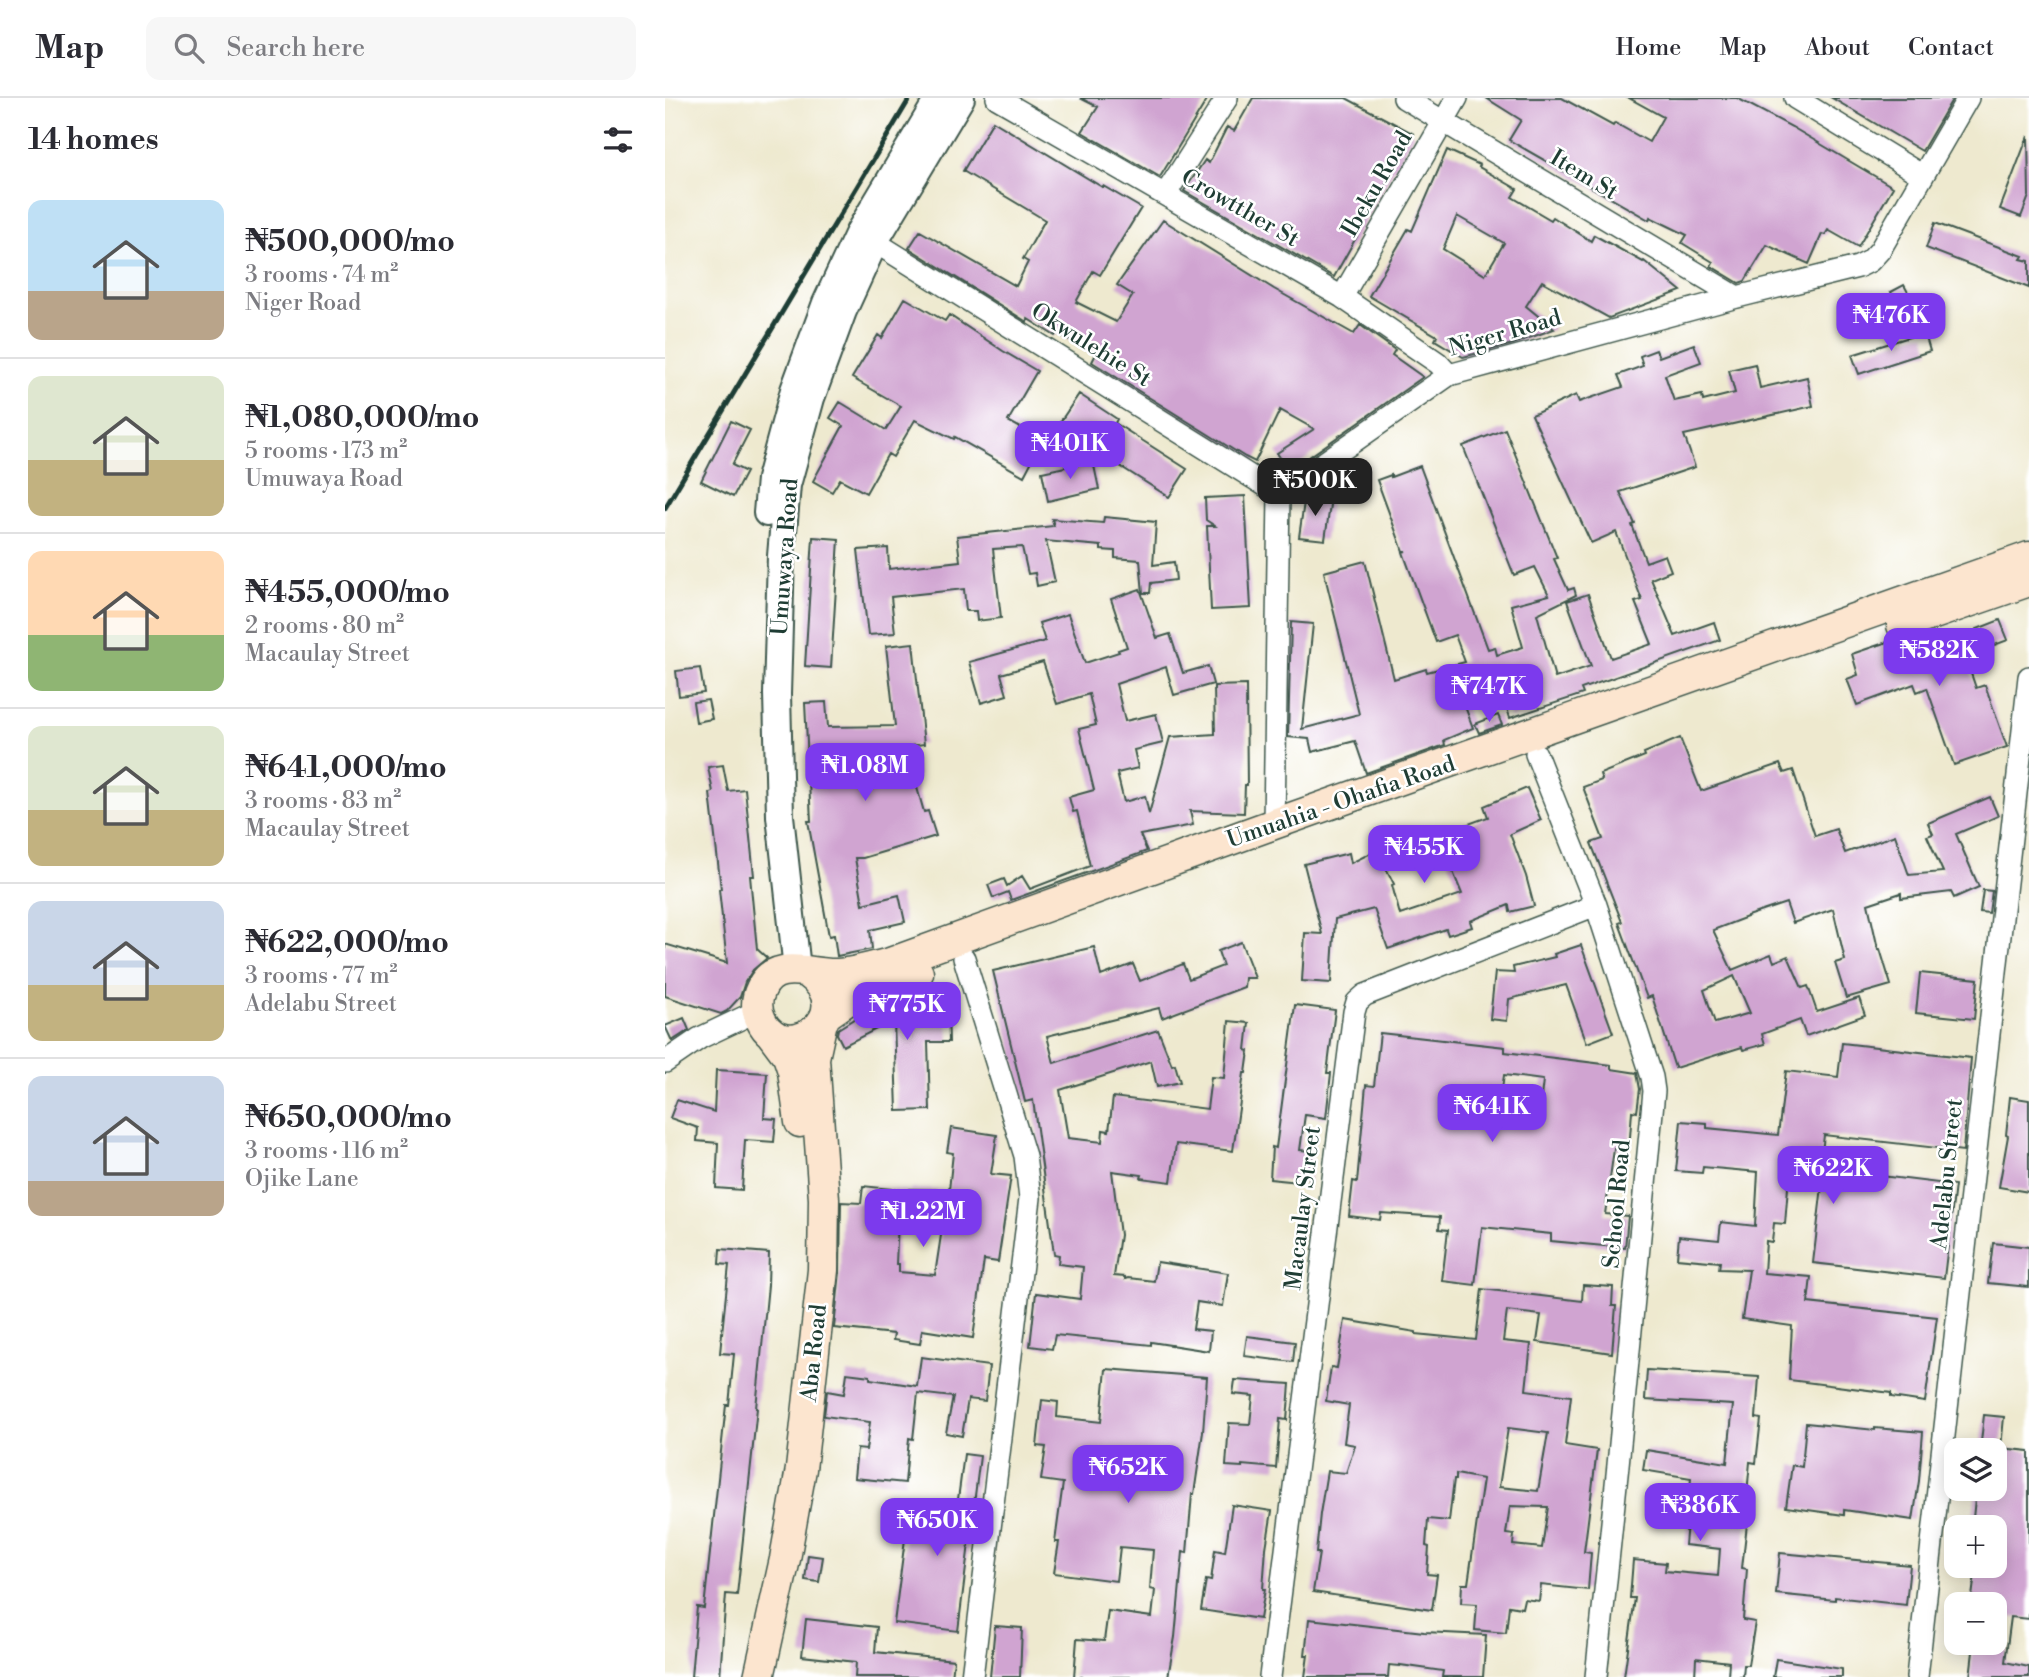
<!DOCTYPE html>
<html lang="en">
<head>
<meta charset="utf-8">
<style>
	body { margin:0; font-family:"Libre Bodoni",serif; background:#f7f7f7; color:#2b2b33; height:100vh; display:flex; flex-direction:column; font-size:26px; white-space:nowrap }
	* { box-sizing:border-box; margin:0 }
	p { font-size:23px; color:#7c7c81 }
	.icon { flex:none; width:38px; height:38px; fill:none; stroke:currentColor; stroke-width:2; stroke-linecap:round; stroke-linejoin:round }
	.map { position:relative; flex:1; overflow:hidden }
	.panel { display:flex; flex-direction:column; background:#fff; width:665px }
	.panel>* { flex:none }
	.tools { position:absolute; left:1279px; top:1340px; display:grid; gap:14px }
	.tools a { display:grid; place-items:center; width:63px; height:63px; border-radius:14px; background:#fff; box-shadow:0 4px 18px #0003; font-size:35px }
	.price { position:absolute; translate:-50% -60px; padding:0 16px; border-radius:14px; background:#7c3aed; color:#fff; font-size:23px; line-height:46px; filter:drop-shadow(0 2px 4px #0008) }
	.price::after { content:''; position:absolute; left:50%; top:42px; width:21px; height:16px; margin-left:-10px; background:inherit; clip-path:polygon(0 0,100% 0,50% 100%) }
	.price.current { background:#222; color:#fff }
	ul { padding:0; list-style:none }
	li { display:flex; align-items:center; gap:21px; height:175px; padding:0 28px }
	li+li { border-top:2px solid #e1e1e2 }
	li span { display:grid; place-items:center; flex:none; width:196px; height:140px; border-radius:14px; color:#555 }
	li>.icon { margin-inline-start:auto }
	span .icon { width:84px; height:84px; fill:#fffc; stroke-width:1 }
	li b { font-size:30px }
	h2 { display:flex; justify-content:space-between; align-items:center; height:84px; padding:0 28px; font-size:30px }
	header { display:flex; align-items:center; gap:42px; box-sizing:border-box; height:98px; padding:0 35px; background:#fff; border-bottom:2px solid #e1e1e2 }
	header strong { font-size:33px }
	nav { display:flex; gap:38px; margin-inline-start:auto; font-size:24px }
	.search { width:490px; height:63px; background:#f7f7f7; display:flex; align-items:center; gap:18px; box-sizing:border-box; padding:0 24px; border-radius:14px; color:#7c7c81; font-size:26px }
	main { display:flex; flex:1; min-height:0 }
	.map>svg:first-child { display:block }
	.building { fill:#d0a4d1; fill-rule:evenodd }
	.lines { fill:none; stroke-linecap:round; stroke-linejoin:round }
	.minor-casing { stroke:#3e574b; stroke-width:24 }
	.tertiary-casing { stroke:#3e574b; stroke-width:30 }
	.secondary-casing { stroke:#3e574b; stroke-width:33 }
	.minor { stroke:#fff; stroke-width:21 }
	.tertiary { stroke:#fff; stroke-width:26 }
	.secondary { stroke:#fce5cf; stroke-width:30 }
	.rail { stroke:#1f3d34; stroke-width:5 }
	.labels { text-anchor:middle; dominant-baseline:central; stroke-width:5; stroke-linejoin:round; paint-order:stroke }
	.street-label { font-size:23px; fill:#1f3d34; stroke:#fff }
</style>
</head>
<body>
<header>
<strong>Map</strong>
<div class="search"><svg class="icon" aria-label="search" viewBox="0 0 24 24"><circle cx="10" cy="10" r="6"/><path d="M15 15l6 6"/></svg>Search here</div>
<nav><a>Home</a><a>Map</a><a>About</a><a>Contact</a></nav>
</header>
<main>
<section class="panel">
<h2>14 homes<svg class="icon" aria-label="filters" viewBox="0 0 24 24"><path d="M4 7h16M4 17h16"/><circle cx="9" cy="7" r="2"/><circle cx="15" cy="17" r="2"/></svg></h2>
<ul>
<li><span style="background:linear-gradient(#bfe0f5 65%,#b9a48a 0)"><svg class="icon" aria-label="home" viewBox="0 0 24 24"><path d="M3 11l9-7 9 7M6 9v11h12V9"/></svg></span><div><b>₦500,000/mo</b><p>3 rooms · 74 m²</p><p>Niger Road</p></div></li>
<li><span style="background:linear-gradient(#dfe7d0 60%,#c2b280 0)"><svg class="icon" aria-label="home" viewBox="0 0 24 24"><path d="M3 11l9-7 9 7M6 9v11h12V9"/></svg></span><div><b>₦1,080,000/mo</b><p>5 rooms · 173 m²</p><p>Umuwaya Road</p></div></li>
<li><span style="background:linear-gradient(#ffd9b3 60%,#8fb573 0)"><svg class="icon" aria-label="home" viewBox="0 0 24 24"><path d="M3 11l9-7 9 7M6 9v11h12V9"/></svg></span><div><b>₦455,000/mo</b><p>2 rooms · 80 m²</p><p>Macaulay Street</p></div></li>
<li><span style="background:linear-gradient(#dfe7d0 60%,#c2b280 0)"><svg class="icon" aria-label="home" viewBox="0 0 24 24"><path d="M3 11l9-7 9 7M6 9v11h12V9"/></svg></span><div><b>₦641,000/mo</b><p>3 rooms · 83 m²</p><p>Macaulay Street</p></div></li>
<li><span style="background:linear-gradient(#c9d6e8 60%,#c2b280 0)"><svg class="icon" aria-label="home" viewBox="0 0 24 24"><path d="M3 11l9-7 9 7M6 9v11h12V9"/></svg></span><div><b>₦622,000/mo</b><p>3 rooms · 77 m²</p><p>Adelabu Street</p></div></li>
<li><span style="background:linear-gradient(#c9d6e8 75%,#b9a48a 0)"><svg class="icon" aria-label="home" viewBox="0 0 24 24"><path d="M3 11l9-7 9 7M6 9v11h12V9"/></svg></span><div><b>₦650,000/mo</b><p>3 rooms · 116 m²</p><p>Ojike Lane</p></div></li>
</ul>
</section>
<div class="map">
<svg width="1364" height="1579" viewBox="0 0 1364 1579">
	<rect width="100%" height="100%" fill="#fff"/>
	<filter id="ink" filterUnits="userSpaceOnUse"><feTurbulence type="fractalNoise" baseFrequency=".0143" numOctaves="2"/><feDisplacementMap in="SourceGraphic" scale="14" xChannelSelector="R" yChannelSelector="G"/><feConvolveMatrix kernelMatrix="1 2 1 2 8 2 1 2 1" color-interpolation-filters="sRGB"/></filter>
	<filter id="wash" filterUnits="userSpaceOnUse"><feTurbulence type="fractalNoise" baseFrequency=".00686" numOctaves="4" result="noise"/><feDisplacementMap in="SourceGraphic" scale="28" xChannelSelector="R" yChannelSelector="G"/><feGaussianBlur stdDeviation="1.57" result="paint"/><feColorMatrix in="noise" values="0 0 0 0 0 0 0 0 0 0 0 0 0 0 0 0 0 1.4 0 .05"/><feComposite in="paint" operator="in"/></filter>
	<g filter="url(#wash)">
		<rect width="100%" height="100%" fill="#eee9cf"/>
		<g id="blocks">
			<!-- building -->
			<path class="building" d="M415,0h128l-48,79 -78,-45 16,-25z
				M588,0h93l68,36 -80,143 -150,-86 21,-31 4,3 18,-36 7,4z
				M821,0h76l51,28 2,-3 34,19 14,-25 -34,-19h108l55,29 101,60 -35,60 -30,-17 -3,5 -3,-1 -13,30 -42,-19 -22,36 -6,2 -28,-17 2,-4 -31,-19 5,-8 -37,-18 -1,3 -140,-80 12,-20z
				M1167,0h121l-31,53z
				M328,23l109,66 1,-1 38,22 -41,67 -7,-4 -17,31 40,20 17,-27 -16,-10 46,-65 111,69 80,45 6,-9 35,25 -3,5 31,22 -134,94 -12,-18 37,-24 -34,-19 -25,52 -10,-5 -153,-95 4,-8 -39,-21 -2,3 -27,-17 -1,3 -118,-74 11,-17 96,55 12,-24 -5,-3 22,-39 -82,-49z
				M1363,38l1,60 -8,21 -21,-8z
				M782,52l33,15 -1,2 38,22 -5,8 39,23 2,-3 38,24 3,-6 49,27 1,-1 37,30 -72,27 -67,-37 -16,25 28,23 -41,15 -50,13 -28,-17 2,-4 -68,-40 39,-67 4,2zM792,118l47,27 -19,32 -42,-26z
				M1270,125l88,33 -2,3 8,2v27l-103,-40z
				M1239,187l12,22 -13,7 -12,-22z
				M240,200l40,23 4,-6 54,36 34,20 -29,50 35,19 -19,36 -69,-39 -1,2 -39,-19 -22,37 -5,-3 -22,39 -26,-14 -8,13 -19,-11 30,-55 -13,-8 10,-16 46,28 15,-24 -49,-28 26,-43 4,3z
				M1254,236h6l5,17 -71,23 -7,-19z
				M1029,246l7,18 -36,13 9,26 28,-6 1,6 32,-8 -6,-23 26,-6 5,24 47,-11 6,29 -129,29 11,32 -75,25 15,32 -3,1 14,37 19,-7 6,16 -20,8 24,57 39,-14 6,18 -139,49 2,5 -73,24 -11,-35 -39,10 13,35 -29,12 1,5 -79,28 -11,-32 -43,11 -3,-13 -21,-2 3,-115 22,2 -11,105 57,-15 -35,-142 41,-11 29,118 32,-10 1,3 38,-10 -10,-27 -19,7 -33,-90 3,-1h-3l-26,-71 14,-5v2l29,-11 68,183 7,-2 2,8 26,-8 -12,-42 38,-10 -14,-28 -21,8 -51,-129 42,-17 52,129 -3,1 14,31 6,-2 2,7 -39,19 18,64 36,-12 -24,-65 21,-7 23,64 41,-14 -17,-42 7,-2 -26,-68 -25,11 -59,-128 44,-20 3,7 44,-15 -5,-12 25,-9 -3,-10 16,-6 3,7z
				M414,296l38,25 -2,4 72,46 -18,28 -79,-50 3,14 -41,-27z
				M66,323l19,9 -18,35 14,7 -13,25 -32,-16z
				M428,363l6,28 -51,12 -6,-29z
				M640,397l26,3 -6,42 -26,-3z
				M580,398l6,112 -40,2 -4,-84h8l-9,-6 -1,-22z
				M439,419l52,5 -3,43 21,-3 2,18 -25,3 -1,10h-7l-3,-33 -25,-2v-7l-14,-1v-4l-55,-5 9,41 -18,4 -2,-13 -7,1 -6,-27 -29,2 8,69 -24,3 -1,-10h-10l-2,-22 -73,8 4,36 -27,2 -10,-85 30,-2 1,21 71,-8 -3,-25 97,-10 -2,-7 51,4z
				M148,439l26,2 -8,129 -26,-2z
				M475,491l17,49 13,-4 13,39 25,-7 5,18 -39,11 -8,-28 -50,17 9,37 31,-7 7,29 -29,7 4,18 -21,5 7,29 21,-6 4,18 21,-77 45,-3 -1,-48 32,-1 1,100h-2l-1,28 -54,-2 3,14 -53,10 7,16 -136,49 -3,-8 -15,6 -5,-13 16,-6 3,7 15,-10 8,13 60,-23 -13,-55 -4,1 -4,-15 25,-7 -15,-61 17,-4 -7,-31 -32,10 -14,-42 -42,12 6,21 -26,8 -12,-41 76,-21 -6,-18 29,-9 17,49 34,-11 -1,-2 9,-3 -16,-48z
				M1335,522l8,20 -43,16 11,32 9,-3 22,62 -53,18 -27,-77 -10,4 -3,-8 -57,21 -10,-26 11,-4 -6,-21 41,-14 6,20 79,-28 -1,-3z
				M248,545l11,101 -14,2 9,29 -5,2 10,35 4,-1 8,25 -73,22h-8l8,46 36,-9 6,27 -35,8 2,19 -35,7 -3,-21 -5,1 -21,-115h3l-6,-118 21,-1 2,25 67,-1 -9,-80z
				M35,570l4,25 -25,3 -3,-25z
				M43,602l4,19 -16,3 -3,-20z
				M833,617l4,10 -23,8 -4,-9z
				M1015,640l21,53 79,-27 4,9 9,-3 22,66 21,-7 9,24 50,-18 14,40 34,-3 -16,-36 6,-2 -5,-11 62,-26 8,19 -42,18 23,53 -25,11 -3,-6 -50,6v-5l-33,11 10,45h2l11,36 -45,13 -11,-35 10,-3 -12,-51 -40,14 -7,-20 -39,13v1l-34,13 19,40 39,-16 3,8 14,-6 14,32 6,-2 9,26 42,-14 6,17 -59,21 -6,-16 -38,14 3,10 -22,6 -1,-3 -67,21 -23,-72 -5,2 -28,-75 3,-1 -31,-79 12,-4 -20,-52 19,-7 -2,-6 45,-18 -1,-3zM1069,878l16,37 -35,10 -11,-33z
				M58,667l5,26 17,-2 9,87h-4l7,73 10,9 -14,12 -8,12 -5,15 -13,14 -6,3 -56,-18v-52l62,19 -8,-74h2l-11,-96 3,-1 -5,-25z
				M862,690l14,32 -31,14 16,42 8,30 -24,6 -1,-7 -39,16 2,6 -24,8 -2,-6 -58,20 -14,-40 -39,10 -4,64 -29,-2 3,-48 17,1 -18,-70 45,-11 2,10 26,-13 17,34 -2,1 8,30 62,-21 -24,-59 50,-18 -4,-11z
				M1318,792l9,1 -3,22 -9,-1z
				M576,844l14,36h-10l-1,9 -82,31 -3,-10 -112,28 7,27 104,-33 14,35 3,-1 5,18 -23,5 -6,-26 -91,29 8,48 34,4 1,-12 6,1 4,-34 94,12 4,-32 13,1 5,-57 20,2 -3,27 3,1 -3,22h-2l-11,78 -57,-7 -5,38 -30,-4 1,-3 -30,-4 8,64 -6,41 11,1v2l3,-1 26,3 3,-19 71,11 -5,33 -26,-4 -4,27 18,2 -2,20 -58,-9v3l-96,-10 -3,14 -22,-3 6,-53 44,6 3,-32 -25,-3 1,-9 -5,-1 -21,-154 -8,2 -32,-131 101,-24 7,29 32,-12 7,17 43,-17 6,15 34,-13 -5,-15z
				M916,847l32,88 -26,10 -21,-58 -57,14 -2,22 -17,-2 5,-47 19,1 -1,-6 42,-10 -1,-3z
				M1255,875l58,6 -4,40 -58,-6z
				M277,892l9,18 -3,1 1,33h-21l2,68 -33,1 -3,-91 -51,26 -6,-12 1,-5 30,-19 22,-8 35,-8 1,2z
				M630,907l40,5 -8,63h4l-5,45 -21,-3 -5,35 12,1 -3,32 -39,-4 2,-32 4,1z
				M19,920l5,12 -17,11 -7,-15z
				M715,935l125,14v5l106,13v4l26,4 3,16 -3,23 -5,-1 -3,39 -15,-1 -9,65 23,2 -3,32 -74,-7v-7l-69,-7 -7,58 -33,-4 6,-51 -9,-1 1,-12 -59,-4 -1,7 -31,-4 4,-35 4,1 9,-97 8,1zM839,977l39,5 -3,26 -40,-4z
				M1177,945l129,15 -8,93 -139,-16 -5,43 -30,-3 -4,49 -11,-1 -2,19 -6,-1 -2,32 47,4 -3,26 129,14 -12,85 -34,-5v-4l-102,-13 3,-54 -50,-7 7,-49 -30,-1 1,-7 -43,-4 2,-22 40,4 2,-18 34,4 3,-54 -55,-5 -1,6 -26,-2 5,-50 26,2v5l71,7 8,-64 52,6z
				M51,972l51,3 -3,45 12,1 -2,23 -29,-2 -3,50 -26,-2 2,-45 -21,-2 1,-13 -28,-10 7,-18 37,12z
				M1345,999l19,3v92l-30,-5 9,-51 -2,-1z
				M286,1030l46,7 -6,39 20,2 -13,86 -14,-2 -11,78 -51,-8 -2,14 -27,-4 1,-6 -60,-6 6,-56 1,-70 20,1 2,-17 47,5v-2l39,1 4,-37 -6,-1zM233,1122l45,2 -8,53 -36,-3v-8h-3z
				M1159,1071l131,16 -11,93 -131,-15z
				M1328,1145l36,4v40l-41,-4z
				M55,1151l49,4 -1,32 -12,123h1l-20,187 -11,-1 -6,83h-29l6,-70 7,1 22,-203h3l5,-51 -14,-1 9,-88 -10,-1z
				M918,1187l30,2 -1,19h4l-4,47 -75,-11 4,-27 -34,-4 -4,30 28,3 -5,46 45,6 -6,49 32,5 -13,102 7,1 -3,37 -47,-5 -2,16 -15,-2 -2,9 -13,-2 -3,27 -31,-3 2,-26 -16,-1 1,-19h6l15,-105 -27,-5v5h-2l-5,42 -21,-2 -2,27 3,1 -2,27 10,1 -5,35 -119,-18 6,-39h-3l4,-39 7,-43 19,2 9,-28 -11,-2 5,-38 -23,-4 5,-34 6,1 8,-48 71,12v2l60,6 6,-51 100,12zM843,1330l40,5 -10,58 -39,-4zM845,1408l38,1 -6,41 -29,-3 1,-10 -8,-1z
				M582,1238l48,6 -2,20 -49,-6z
				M256,1259l68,9 -4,35 -17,-2 -6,37 -16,-3 7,-36 -35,-4 -5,46 -4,-1 -4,45 -51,-5 3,-29 9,1 4,-28 -46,-6 3,-25 17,3 3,-21 23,3v3l47,7z
				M441,1271l101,8 -4,55 -9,62h-2l-5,59 -4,-1 -8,85 -7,40h-94l3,-38 27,2 4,-30 44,6 3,-27 -5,-1 3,-39 -33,-3 -4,34 -62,-8 5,-31h-4l8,-59 -22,-3 5,-33 -9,-1 5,-46 16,2 -1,15 44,5z
				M982,1272l112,7 -3,41 5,1 -5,44 -6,-1 -5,53h3l-6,53 5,1 -4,51 12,2 -7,43h-4l-1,12h-15l1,-15 -33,-4 -1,19h-71l11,-79h-5l3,-38 33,3 -1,8 53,5 2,-27 -35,-4 6,-67 -48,-8 3,-20 81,13 6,-58 -88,-5z
				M570,1282l55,4 -3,36 -7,-1 -4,49 -34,-3v2l-16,-1 3,-43 21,1 3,-28 -20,-2z
				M1319,1317l20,2 -3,31 28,3v168l-18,-2 -6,45 24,5v10h-59l4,-34h21v-38h-24l5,-39h19v-38h-23l4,-39h19v-38h-15z
				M1141,1325l69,7v-2l48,4 -4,49 -6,39 -69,-10v5l-58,-8 6,-42 10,2z
				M299,1356l16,2 -22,175 -64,-8 16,-122 47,6z
				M567,1407l40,6 -6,37 -3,41h2l-5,30 -59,-9 5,-30 5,1 4,-31 10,2z
				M1115,1455l130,12 -4,40 -71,-8v3l-59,-6z
				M143,1457l15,2 -4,25 -14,-2z
				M141,1521l71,8 -2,25 79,8 -2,17h-97l1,-15 -54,-6z
				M644,1521l115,13 62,3 -3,42h-41l1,-6 -43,-6v1l-11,-1 -1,12h-83l3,-22h-3z
				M330,1528l27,2 -2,49h-30z
				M1111,1561l66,10v8h-69z"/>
		</g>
	</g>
	<g filter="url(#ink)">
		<use href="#blocks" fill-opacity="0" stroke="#3e574b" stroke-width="2"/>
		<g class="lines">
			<defs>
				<path id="minor" d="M332,0l345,199 96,66 11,12
					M739,0l333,199
					M1130,0l128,78
					M500,97l62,-97
					M197,136l417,260
					M677,199l115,-199
					M871,656l60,151 56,172 2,14 -36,374 -22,212
					M609,726l5,-330 170,-119 288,-78 121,-30 12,-6 10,-11 88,-152
					M299,860l61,198 5,42 -58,479
					M0,964l35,-24 57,-27
					M605,1579l84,-665 3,-10 8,-7 231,-90
					M1252,1579l112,-1000"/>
				<path id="tertiary" d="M102,415l3,-34 24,-89 32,-87 33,-71 80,-134
					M132,871l-17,-153 -3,-122 4,-138 6,-71 24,-87 32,-87 32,-70 86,-143"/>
				<path id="secondary" d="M1237,527l127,-44
					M143,875c56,41 -24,97 -47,47 -5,-10 -5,-21 0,-31 14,-32 51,-13 77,-15 17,-1 35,-7 52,-11l384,-139 755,-267
					M161,917l23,-16 69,-26
					M105,934l18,24 5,15 7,51
					M94,1579l26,-118 16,-90 22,-199 1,-71 -10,-141 7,-32"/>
			</defs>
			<!-- minor casing -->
			<use href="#minor" class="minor-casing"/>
			<!-- tertiary casing -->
			<use href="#tertiary" class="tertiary-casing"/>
			<!-- secondary casing -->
			<use href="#secondary" class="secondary-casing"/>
			<!-- minor -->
			<use href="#minor" class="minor"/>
			<!-- tertiary -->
			<use href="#tertiary" class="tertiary"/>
			<!-- secondary -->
			<use href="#secondary" class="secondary"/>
			<!-- rail -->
			<path class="rail" d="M0,410l245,-410"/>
		</g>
	</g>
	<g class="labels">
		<!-- street labels -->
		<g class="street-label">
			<text transform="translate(919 77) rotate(31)">Item St</text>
			<text transform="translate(712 86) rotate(-60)">Ibeku Road</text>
			<text transform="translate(575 110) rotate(30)">Crowtther St</text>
			<text transform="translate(840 235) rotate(-16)">Niger Road</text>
			<text transform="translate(426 247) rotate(32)">Okwulehie St</text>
			<text transform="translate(120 459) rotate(-86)">Umuwaya Road</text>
			<text transform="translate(676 704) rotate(-19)">Umuahia - Ohafia Road</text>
			<text transform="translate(1282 1076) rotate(-84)">Adelabu Street</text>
			<text transform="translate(952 1106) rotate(-85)">School Road</text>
			<text transform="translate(638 1110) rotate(-83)">Macaulay Street</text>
			<text transform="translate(149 1255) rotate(-84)">Aba Road</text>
		</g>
	</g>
</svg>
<div class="tools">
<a><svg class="icon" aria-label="layers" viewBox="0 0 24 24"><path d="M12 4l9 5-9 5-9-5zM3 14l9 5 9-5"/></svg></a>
<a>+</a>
<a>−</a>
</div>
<b class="price" style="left:1226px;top:255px">₦476K</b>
<b class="price" style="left:405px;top:383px">₦401K</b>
<b class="price current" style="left:650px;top:420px">₦500K</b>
<b class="price" style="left:1274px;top:590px">₦582K</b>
<b class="price" style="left:824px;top:626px">₦747K</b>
<b class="price" style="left:200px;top:705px">₦1.08M</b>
<b class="price" style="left:759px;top:787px">₦455K</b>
<b class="price" style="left:242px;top:944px">₦775K</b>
<b class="price" style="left:827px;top:1046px">₦641K</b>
<b class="price" style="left:1168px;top:1108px">₦622K</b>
<b class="price" style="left:258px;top:1151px">₦1.22M</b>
<b class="price" style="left:463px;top:1407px">₦652K</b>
<b class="price" style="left:1035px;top:1445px">₦386K</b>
<b class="price" style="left:272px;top:1460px">₦650K</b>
</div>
</main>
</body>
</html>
